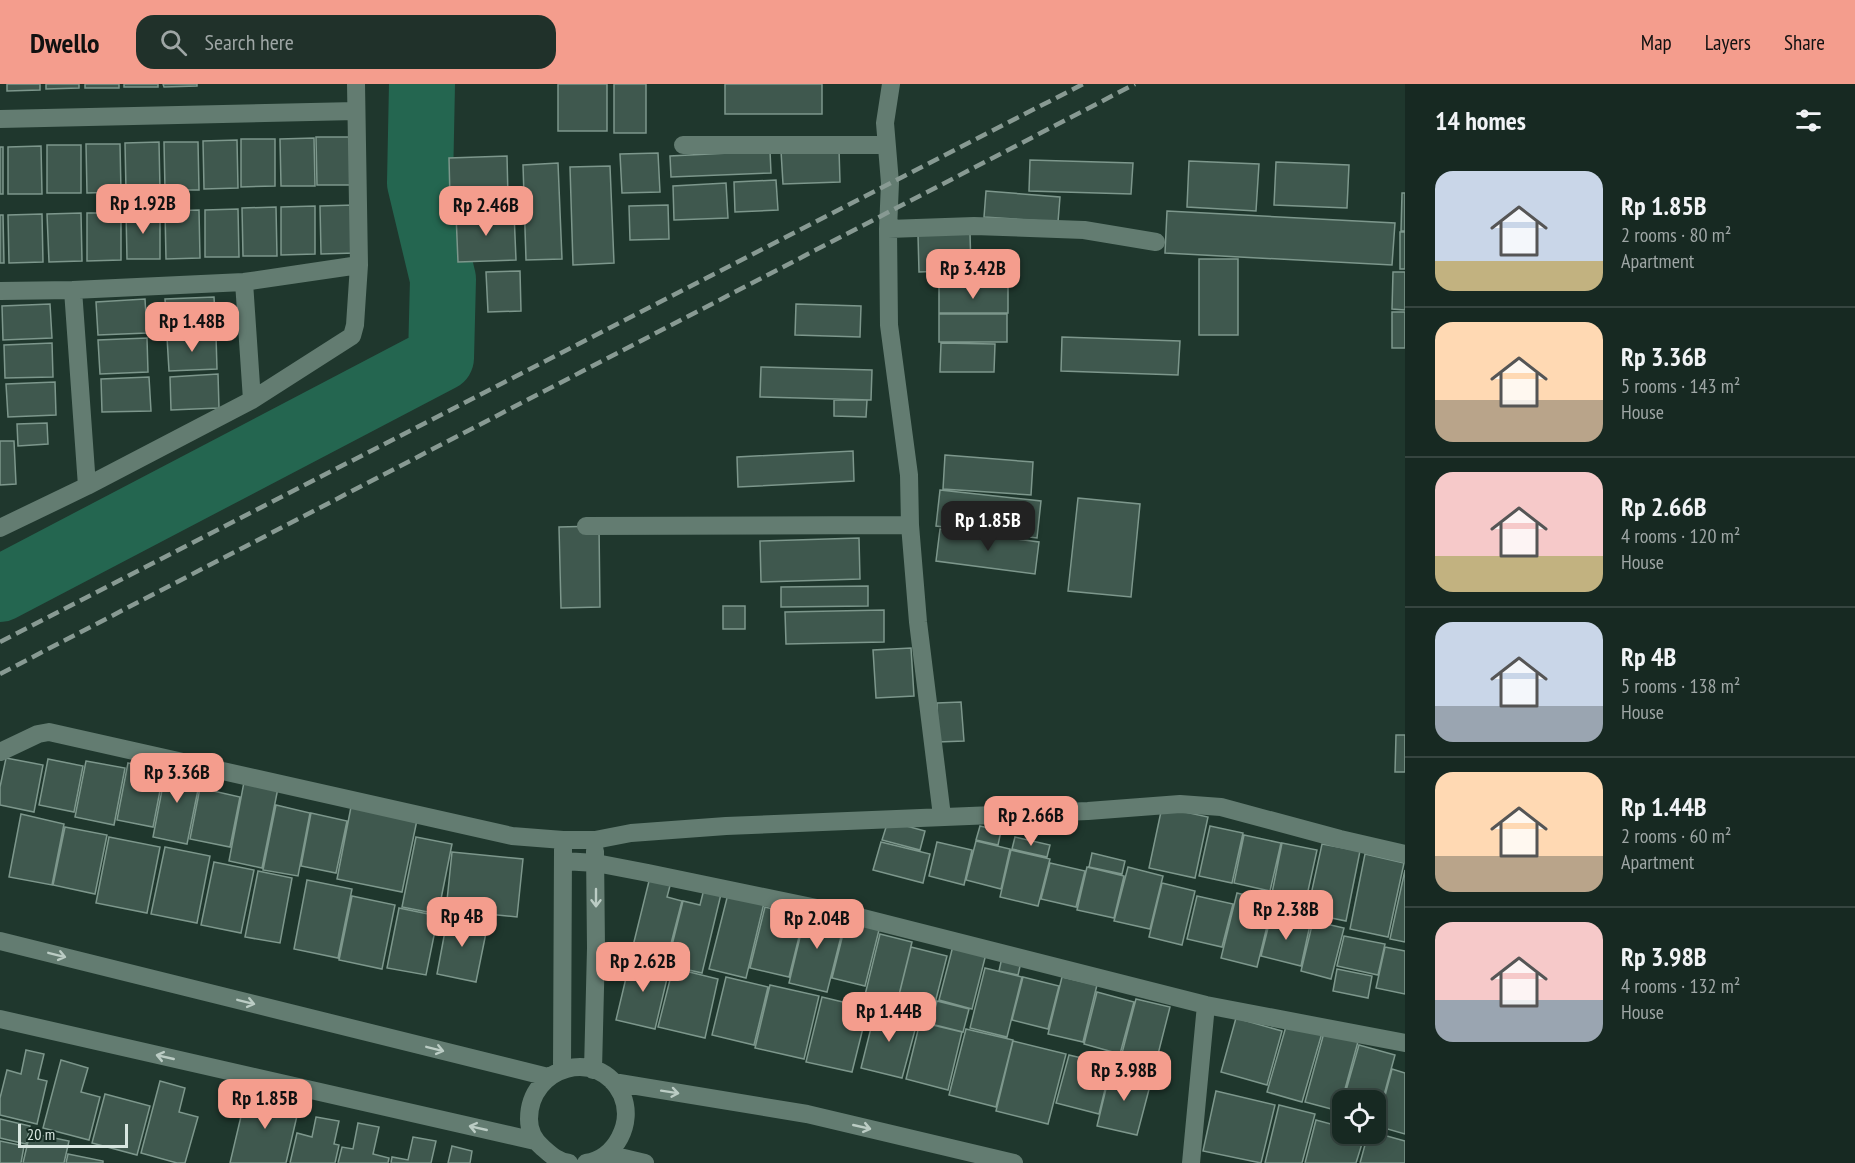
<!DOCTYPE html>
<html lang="en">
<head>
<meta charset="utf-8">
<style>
	body { margin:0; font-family:"PT Sans Narrow",sans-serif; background:#20312a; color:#f1f3f6; height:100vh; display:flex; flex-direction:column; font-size:22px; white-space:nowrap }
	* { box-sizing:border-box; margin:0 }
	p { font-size:20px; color:#9ea6a5 }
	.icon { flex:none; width:33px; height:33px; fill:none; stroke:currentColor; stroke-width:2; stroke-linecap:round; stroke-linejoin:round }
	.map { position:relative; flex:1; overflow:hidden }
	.side { display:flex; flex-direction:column; background:#172922; width:450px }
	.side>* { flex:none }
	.fabs { position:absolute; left:1332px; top:1006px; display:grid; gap:12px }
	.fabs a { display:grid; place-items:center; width:54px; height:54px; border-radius:12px; background:#172922; box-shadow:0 3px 15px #0003,0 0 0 2px #364540; font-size:30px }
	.scale { position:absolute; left:18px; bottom:15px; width:110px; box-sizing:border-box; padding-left:6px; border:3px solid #d8e6e0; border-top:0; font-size:16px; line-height:21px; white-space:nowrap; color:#d8e6e0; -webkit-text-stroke:4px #152c23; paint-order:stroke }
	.price { position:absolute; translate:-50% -51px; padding:0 14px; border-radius:12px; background:#f49d8d; color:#111; font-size:20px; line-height:39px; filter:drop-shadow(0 2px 3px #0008) }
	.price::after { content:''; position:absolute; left:50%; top:36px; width:18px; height:14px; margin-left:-9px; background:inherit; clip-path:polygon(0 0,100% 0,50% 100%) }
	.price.on { background:#222; color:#fff }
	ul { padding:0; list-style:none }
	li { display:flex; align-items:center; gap:18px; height:150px; padding:0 30px }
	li+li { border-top:2px solid #364540 }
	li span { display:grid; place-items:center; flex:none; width:168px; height:120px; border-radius:18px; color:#555 }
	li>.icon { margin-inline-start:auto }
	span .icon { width:72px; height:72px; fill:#fffc; stroke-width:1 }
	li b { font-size:26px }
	h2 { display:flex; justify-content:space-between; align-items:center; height:72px; padding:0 30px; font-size:26px }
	header { display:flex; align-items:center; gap:36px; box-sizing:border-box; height:84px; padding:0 30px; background:#f49d8d; color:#111 }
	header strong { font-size:28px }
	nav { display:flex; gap:33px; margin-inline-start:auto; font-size:21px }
	.search { width:420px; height:54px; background:#20312a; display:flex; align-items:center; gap:15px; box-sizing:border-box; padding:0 21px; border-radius:18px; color:#9ea6a5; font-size:22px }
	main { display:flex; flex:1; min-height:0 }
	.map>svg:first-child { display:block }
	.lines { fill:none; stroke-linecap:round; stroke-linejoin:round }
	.river { stroke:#246650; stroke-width:66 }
	.building { fill:#3f584e; stroke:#7d978c; stroke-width:1.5 }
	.minor { stroke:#637c71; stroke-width:18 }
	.rail { stroke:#889a93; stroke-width:4.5; stroke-dasharray:12 6; stroke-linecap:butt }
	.oneway { stroke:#bbccc4 }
</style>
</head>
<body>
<header>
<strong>Dwello</strong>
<div class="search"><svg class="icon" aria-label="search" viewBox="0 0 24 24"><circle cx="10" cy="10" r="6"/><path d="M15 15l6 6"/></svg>Search here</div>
<nav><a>Map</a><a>Layers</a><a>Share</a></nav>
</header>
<main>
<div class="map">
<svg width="1405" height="1079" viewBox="0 0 1405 1079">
	<rect width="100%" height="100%" fill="#1f372d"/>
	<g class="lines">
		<!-- river -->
		<path class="river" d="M0,505l441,-231 2,-79 -23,-96 2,-99"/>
	</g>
	<!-- building -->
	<path class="building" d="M7,0h33v6l-33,1z
		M46,0h33v4l-33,1z
		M85,0h34v4h-34z
		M124,0h34v3h-34z
		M163,0h34v2l-33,1z
		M558,0h49v47h-49z
		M614,0h32v49h-32z
		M725,0h97v30h-97z
		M316,53h34v48h-33z
		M314,54l1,48h-34l-1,-47z
		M241,55h34v47l-34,1z
		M237,56l1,48 -34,1 -1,-48z
		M159,58l1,48 -34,1 -1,-48z
		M164,58h34l1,48h-34z
		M86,60h34l1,48 -34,1z
		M47,61h34v48h-34z
		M41,62l1,48h-34v-47z
		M0,63h3v47h-3z
		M839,65l1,33 -57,2 -2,-33z
		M770,67l1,22 -100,4 -1,-21z
		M658,69l2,39 -38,1 -2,-39z
		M507,72l1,41 -58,2 -1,-41z
		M1030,76l103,3 -2,31 -102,-3z
		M1189,77l70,3 -3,47 -69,-4z
		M1276,78l73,3 -2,43 -73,-3z
		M558,79l4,96 -36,1 -3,-95z
		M610,82l4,97 -41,2 -3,-98z
		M776,96l2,30 -43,2 -1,-30z
		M726,99l2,35 -54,2 -1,-34z
		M986,107l74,6 -2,25 -74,-5z
		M1402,109h3v38h-4z
		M354,121l1,48 -34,1 -1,-48z
		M668,121l1,34 -39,1 -1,-34z
		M315,122v48l-34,1v-48z
		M276,123l1,49h-34l-1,-48z
		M238,125l1,48h-34v-47z
		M199,126l1,48 -34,1 -1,-48z
		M126,127h34v48h-33z
		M1167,127l228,12 -3,42 -227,-12z
		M514,128l2,48 -58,2 -2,-48z
		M81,129l1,48 -33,1 -2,-48z
		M87,129h34v47l-34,1z
		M42,130l1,48 -34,1 -1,-48z
		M0,131h3l1,48h-4z
		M1400,148h5v37h-5z
		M970,149l1,37 -52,2 -1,-37z
		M1199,175h39v76h-39z
		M520,187l1,40 -33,1 -2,-40z
		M1393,188h12v38l-13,-1z
		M939,202l69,1v26h-69z
		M214,213l2,33 -49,2 -2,-33z
		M145,215l2,34 -49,2 -2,-33z
		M50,220l2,34 -49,2 -1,-34z
		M796,220l65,2 -1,31 -65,-2z
		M1392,228h13v36h-13z
		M939,230h68v28h-68z
		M216,251l1,34 -48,2 -2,-34z
		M1062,253l118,4 -2,34 -117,-4z
		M147,254l1,34 -48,2 -2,-34z
		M52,259l1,34 -48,1 -1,-33z
		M941,259l54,1 -1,28h-54z
		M761,283l111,3 -1,30 -111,-3z
		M218,290l1,34 -48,2 -1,-33z
		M149,293l2,34 -49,1 -1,-33z
		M55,298l1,33 -48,2 -2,-33z
		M834,316h33l-1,17 -32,-1z
		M47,339l1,21 -30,2 -1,-22z
		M0,357h14l2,43 -16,1z
		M853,367l1,30 -116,6 -1,-30z
		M945,371l88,7 -2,33 -88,-6z
		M940,406l101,11 -4,37 -101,-12z
		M1078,414l62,6 -9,93 -63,-6z
		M599,442l1,81 -39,1 -2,-81z
		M940,445l99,13 -4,32 -99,-13z
		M859,454l1,41 -99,3 -1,-41z
		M868,502v20l-87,1v-20z
		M723,522h22v23h-22z
		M884,526v32l-98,2 -1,-32z
		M911,564l3,48 -38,2 -3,-48z
		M961,618l3,39 -26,1 -1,-39z
		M1396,651h9v37h-10z
		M6,674l37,7 -9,47 -34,-7v-18z
		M48,675l35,7 -9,46 -35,-7z
		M86,677l39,7 -11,57 -39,-8z
		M128,679l36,7 -11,57 -36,-7z
		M167,680l35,6 -15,74 -34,-7z
		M244,698l34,6 -16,80 -33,-7z
		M200,704l40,9 -10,50 -40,-8z
		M276,721l34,8 -12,63 -35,-6z
		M351,723l66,13 -15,72 -65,-13z
		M1162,723l46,10 -13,61 -46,-10z
		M311,729l36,8 -11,52 -35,-7z
		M21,730l43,10 -12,61 -43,-8z
		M888,737l37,10 -5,19 -38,-10z
		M980,742l21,5 -3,14 -22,-5z
		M1210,742l33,7 -11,50 -33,-7z
		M65,743l42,8 -12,59 -42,-9z
		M1244,751l37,8 -11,48 -36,-8z
		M109,753l51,10 -13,66 -51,-10z
		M416,753l36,7 -14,70 -36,-7z
		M1015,753l35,8 -3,12 -35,-8z
		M976,757l34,8 -9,40 -35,-9z
		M881,758l49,12 -7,29 -50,-13z
		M937,758l35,8 -8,35 -35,-9z
		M1282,759l35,7 -11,50 -34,-7z
		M1322,760l38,7 -14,70 -39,-8z
		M165,763l45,9 -13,67 -46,-9z
		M1011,766l39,9 -12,47 -38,-9z
		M452,768l71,7 -6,58 -71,-7z
		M1092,769l33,8 -3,13 -33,-7z
		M1365,770l39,9 -16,74 -38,-8z
		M214,778l40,8 -13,63 -40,-8z
		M1050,779l35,8 -9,36 -35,-8z
		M1087,783l37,9 -10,42 -37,-8z
		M1128,783l35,9 -13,53 -36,-8z
		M1405,786v72l-15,-3z
		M258,787l34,7 -12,65 -35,-6z
		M650,793l21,5 -4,15 15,4 -16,62 -35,-9z
		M307,796l45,9 -14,69 -44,-9z
		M1162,799l33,8 -13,54 -33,-8z
		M705,801l17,5 -20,83 -35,-8 16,-64 17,4z
		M1237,809l36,9 -16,65 -36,-9z
		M728,810l36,9 -18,75 -37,-9z
		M352,812l43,9 -13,64 -43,-9z
		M1197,812l36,8 -11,43 -35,-8z
		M765,823l39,10 -15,60 -39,-9z
		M399,824l39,8 -12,59 -39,-7z
		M807,824l39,9 -19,75 -38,-9z
		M448,831l40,8 -12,59 -39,-8z
		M1271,832l39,9 -9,41 -40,-10z
		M847,834l33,8 -15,60 -33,-8z
		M1313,837l31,7 -13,51 -30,-8z
		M880,850l32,8 -16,65 -32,-8z
		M1344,852l41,8 -7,31 -41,-9z
		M954,858l33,8 -15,59 -33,-9z
		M911,863l36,9 -15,59 -36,-8z
		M1385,863l20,4v43l-29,-6z
		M1003,869l19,5 -4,17 -19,-4z
		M631,873l39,9 -15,63 -39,-9z
		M673,884l45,11 -13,59 -47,-11z
		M985,884l37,9 -15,60 -37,-9z
		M1337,885l35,7 -4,22 -35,-7z
		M726,893l42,10 -14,58 -42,-10z
		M1023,893l36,9 -11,43 -36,-9z
		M1062,893l35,8 -14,57 -35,-8z
		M770,901l49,11 -15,63 -49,-11z
		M1097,908l37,10 -14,52 -36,-10z
		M822,913l46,11 -16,64 -46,-10z
		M1136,915l34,8 -15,59 -34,-9z
		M937,917l32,8 -6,23 -32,-8z
		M876,924l42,11 -16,59 -41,-10z
		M1236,934l46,13 -15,54 -46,-13z
		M920,938l42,10 -14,58 -42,-11z
		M1287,939l35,10 -20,69 -35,-10z
		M966,945l47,11 -17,67 -47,-12z
		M1325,945l34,9 -20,73 -34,-9z
		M1013,957l53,13 -18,70 -52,-13z
		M1359,961l36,10 -17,62 -2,-1v-15h-33z
		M26,966l18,4 -6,25 9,2 -10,43 -37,-9v-17l7,-28 14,4z
		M1069,971l42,10 -12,49 -43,-11z
		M61,976l27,8 -7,24 19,5 -11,43 -46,-12z
		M1111,984l41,10 -15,57 -40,-9z
		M1392,985l13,4v61l-28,-8z
		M160,997l25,7 -6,24 19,5 -13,46h-8l-36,-10z
		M247,1007l53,12 -14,60h-56z
		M1216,1007l59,14 -14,58 -58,-12z
		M105,1010l45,12 -13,49 -45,-12z
		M1279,1021l36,9 -13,49h-37z
		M316,1033l23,4 -5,23 5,1 -4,18h-45l7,-30 15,4z
		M0,1035l30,7 -4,18 -26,-6z
		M1316,1036l26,7v7h23l-9,29h-51z
		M358,1039l21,4 -6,27 16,4 -1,5h-50l4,-16 11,2z
		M30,1049l39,8 -5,22h-41z
		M1376,1049l29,8v22h-45l8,-29z
		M413,1053l23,4 -5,22h-40l1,-6 16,3z
		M0,1057l24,5 -3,17h-21z
		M452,1062l20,5 -2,12h-22z
		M68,1070l35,7v2h-37z"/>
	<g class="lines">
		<!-- minor -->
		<path class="minor" d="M891,0l-6,39 5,60 -2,46 1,96 20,150 1,50 8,97 24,194
			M0,35l356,-8
			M683,61h203
			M888,145l86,-3 110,4 72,12
			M244,198l8,118
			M73,206l14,196
			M0,207l73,-1 171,-8 115,-17
			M586,442l324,-1
			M0,444l87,-42 165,-86 100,-64 3,-11 4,-60 -3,-181
			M0,668l38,-18 11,-2 463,104 51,4h32l36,-7 95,-7 362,-15 92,-7 41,3 119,32 65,15
			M563,777l33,2 52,10 207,43 351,89 199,38
			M0,857l548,136
			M0,935l535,122
			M562,985l1,-220
			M593,986l3,-122 -1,-97
			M613,998l194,32 207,49
			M607,1070l38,9
			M569,1079c-12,-2 -18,-8 -27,-16 -8,-7 -13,-17 -13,-28 0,-53 70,-73 93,-24 12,28 -6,63 -36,68
			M1191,1079l15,-158"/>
		<!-- rail -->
		<path class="rail" d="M0,558l1083,-558
			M0,590l1135,-590"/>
	</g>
	<!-- one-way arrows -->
	<defs><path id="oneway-shaft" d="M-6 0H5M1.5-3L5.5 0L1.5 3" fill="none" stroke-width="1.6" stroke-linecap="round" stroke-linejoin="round" transform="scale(1.5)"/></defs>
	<g class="oneway">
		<use href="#oneway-shaft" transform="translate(596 814) rotate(90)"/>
		<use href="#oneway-shaft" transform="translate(57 871) rotate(14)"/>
		<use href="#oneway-shaft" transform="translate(246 918) rotate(14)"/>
		<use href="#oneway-shaft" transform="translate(435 965) rotate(14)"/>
		<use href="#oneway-shaft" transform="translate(165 973) rotate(-167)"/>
		<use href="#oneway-shaft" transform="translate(670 1008) rotate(9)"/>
		<use href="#oneway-shaft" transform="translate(862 1043) rotate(13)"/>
		<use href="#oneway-shaft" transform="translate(478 1044) rotate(-167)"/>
	</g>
</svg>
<div class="fabs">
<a><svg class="icon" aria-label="locate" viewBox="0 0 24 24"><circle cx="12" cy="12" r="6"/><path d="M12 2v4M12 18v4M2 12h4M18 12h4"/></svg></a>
</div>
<div class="scale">20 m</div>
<b class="price" style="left:143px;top:151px">Rp 1.92B</b>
<b class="price" style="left:486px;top:153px">Rp 2.46B</b>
<b class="price" style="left:973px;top:216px">Rp 3.42B</b>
<b class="price" style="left:192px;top:269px">Rp 1.48B</b>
<b class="price on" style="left:988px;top:468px">Rp 1.85B</b>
<b class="price" style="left:177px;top:720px">Rp 3.36B</b>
<b class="price" style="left:1031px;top:763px">Rp 2.66B</b>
<b class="price" style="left:1286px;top:857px">Rp 2.38B</b>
<b class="price" style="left:462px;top:864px">Rp 4B</b>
<b class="price" style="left:817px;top:866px">Rp 2.04B</b>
<b class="price" style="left:643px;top:909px">Rp 2.62B</b>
<b class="price" style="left:889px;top:959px">Rp 1.44B</b>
<b class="price" style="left:1124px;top:1018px">Rp 3.98B</b>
<b class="price" style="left:265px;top:1046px">Rp 1.85B</b>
</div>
<section class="side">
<h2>14 homes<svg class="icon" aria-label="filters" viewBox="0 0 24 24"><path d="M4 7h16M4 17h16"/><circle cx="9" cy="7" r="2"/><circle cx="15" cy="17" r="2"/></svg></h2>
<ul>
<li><span style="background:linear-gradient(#c9d6e8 75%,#c2b280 0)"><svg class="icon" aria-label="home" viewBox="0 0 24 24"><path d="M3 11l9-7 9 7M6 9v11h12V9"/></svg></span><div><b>Rp 1.85B</b><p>2 rooms · 80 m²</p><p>Apartment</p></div></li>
<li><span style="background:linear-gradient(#ffd9b3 65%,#b9a48a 0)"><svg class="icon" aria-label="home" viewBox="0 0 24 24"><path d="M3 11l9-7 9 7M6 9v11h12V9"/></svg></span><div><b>Rp 3.36B</b><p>5 rooms · 143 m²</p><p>House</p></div></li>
<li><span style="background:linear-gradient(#f6c9c9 70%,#c2b280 0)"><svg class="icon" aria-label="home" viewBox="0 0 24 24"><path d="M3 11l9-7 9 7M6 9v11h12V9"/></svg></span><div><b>Rp 2.66B</b><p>4 rooms · 120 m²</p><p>House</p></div></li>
<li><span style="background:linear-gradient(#c9d6e8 70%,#9aa5b1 0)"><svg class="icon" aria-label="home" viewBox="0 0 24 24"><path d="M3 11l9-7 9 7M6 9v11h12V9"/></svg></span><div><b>Rp 4B</b><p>5 rooms · 138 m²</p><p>House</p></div></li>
<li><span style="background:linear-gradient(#ffd9b3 70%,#b9a48a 0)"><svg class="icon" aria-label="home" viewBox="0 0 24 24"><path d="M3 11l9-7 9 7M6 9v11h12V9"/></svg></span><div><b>Rp 1.44B</b><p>2 rooms · 60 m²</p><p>Apartment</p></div></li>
<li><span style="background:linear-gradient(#f6c9c9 65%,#9aa5b1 0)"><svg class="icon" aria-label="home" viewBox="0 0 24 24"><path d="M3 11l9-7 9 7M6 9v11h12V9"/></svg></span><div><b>Rp 3.98B</b><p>4 rooms · 132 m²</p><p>House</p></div></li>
</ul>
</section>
</main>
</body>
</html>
